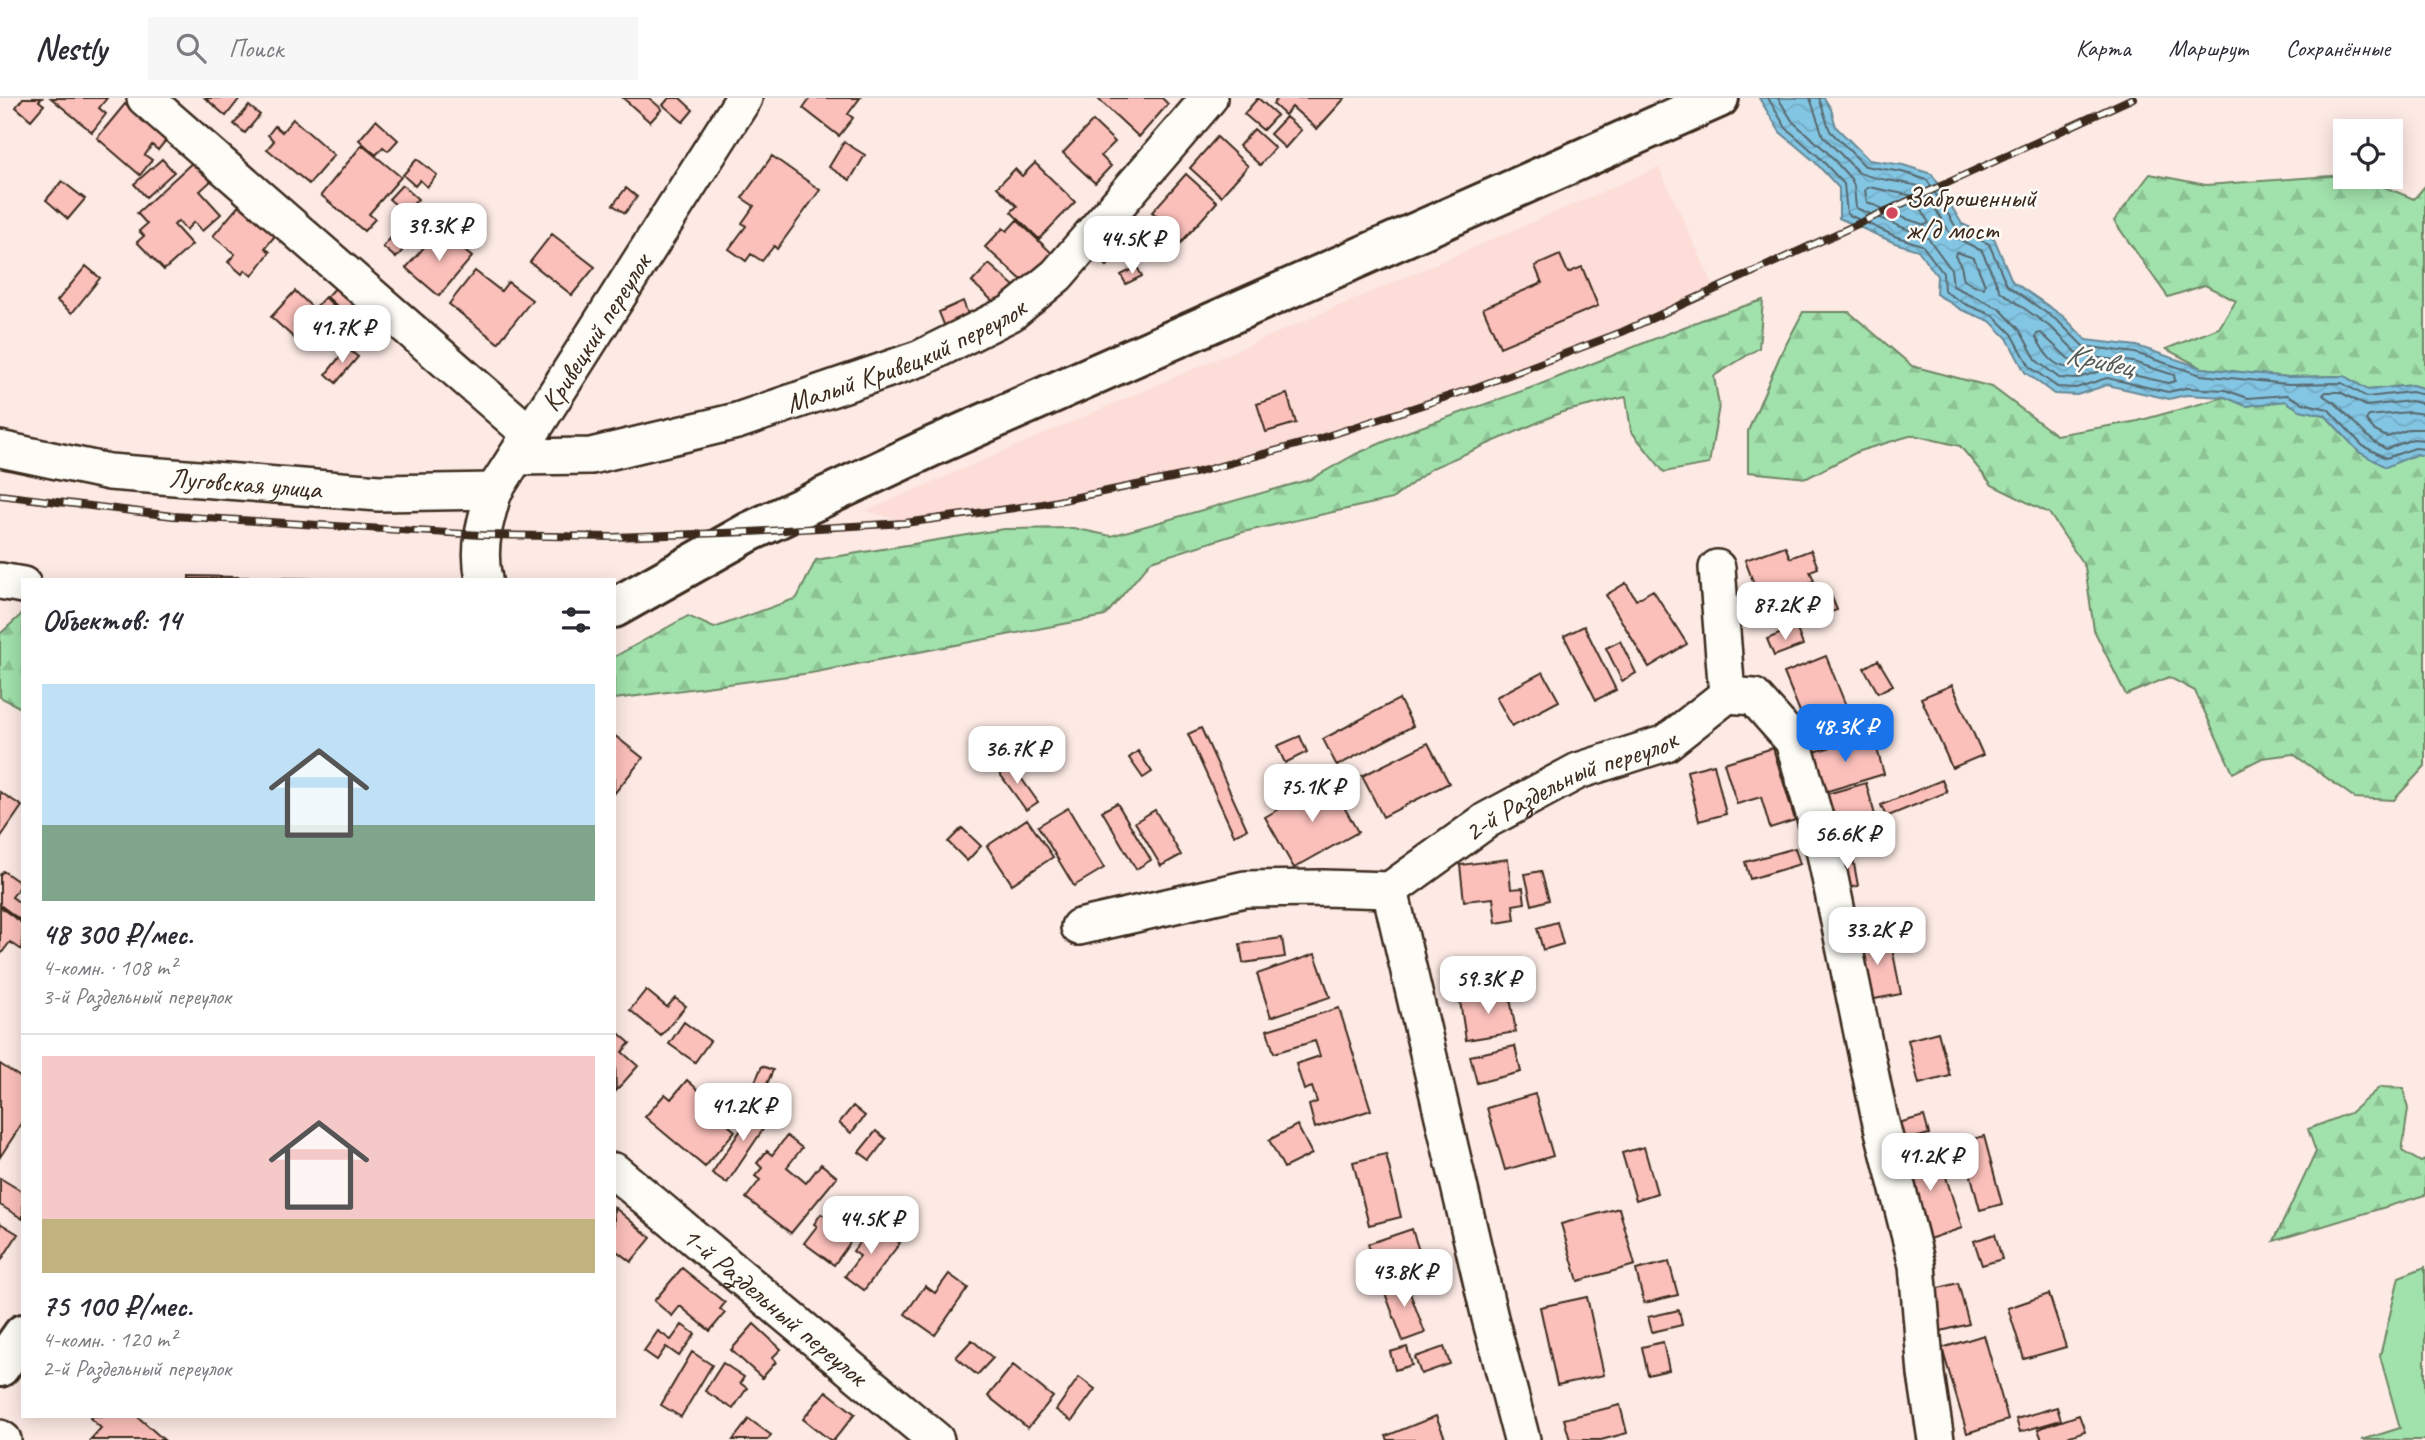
<!DOCTYPE html>
<html lang="ru">
<head>
<meta charset="utf-8">
<style>
	body { margin:0; font-family:Caveat,sans-serif; background:#f7f7f7; color:#2b2b33; height:100vh; display:flex; flex-direction:column; font-size:26px; white-space:nowrap }
	* { box-sizing:border-box; margin:0 }
	p { font-size:23px; color:#7c7c81 }
	.icon { flex:none; width:38px; height:38px; fill:none; stroke:currentColor; stroke-width:2; stroke-linecap:round; stroke-linejoin:round }
	.map { position:relative; flex:1; overflow:hidden }
	.sheet { position:absolute; left:21px; top:480px; width:595px; height:840px; display:flex; flex-direction:column; background:#fff; border-radius:0px; box-shadow:0 4px 18px #0003 }
	.sheet>* { flex:none }
	.fabs { position:absolute; left:2333px; top:21px; display:grid; gap:14px }
	.fabs a { display:grid; place-items:center; width:70px; height:70px; border-radius:0px; background:#fff; box-shadow:0 4px 18px #0003; font-size:35px }
	.price { position:absolute; translate:-50% -60px; padding:0 16px; border-radius:14px; background:#fff; color:#222; font-size:23px; line-height:46px; filter:drop-shadow(0 2px 4px #0008) }
	.price::after { content:''; position:absolute; left:50%; top:42px; width:21px; height:16px; margin-left:-10px; background:inherit; clip-path:polygon(0 0,100% 0,50% 100%) }
	.price.active { background:#1a73e8; color:#fff }
	ul { padding:0; list-style:none }
	li { display:grid; align-content:center; gap:14px; height:371px; padding:0 21px }
	li+li { border-top:2px solid #e1e1e2 }
	li span { display:grid; place-items:center; height:217px; border-radius:0px; color:#555 }
	li>.icon { margin-inline-start:auto }
	span .icon { width:126px; height:126px; fill:#fffc; stroke-width:1 }
	li b { font-size:30px }
	h2 { display:flex; justify-content:space-between; align-items:center; height:84px; padding:0 21px; font-size:30px }
	header { display:flex; align-items:center; gap:42px; box-sizing:border-box; height:98px; padding:0 35px; background:#fff; border-bottom:2px solid #e1e1e2 }
	header strong { font-size:33px }
	nav { display:flex; gap:38px; margin-inline-start:auto; font-size:24px }
	.search { width:490px; height:63px; background:#f7f7f7; display:flex; align-items:center; gap:18px; box-sizing:border-box; padding:0 24px; border-radius:0px; color:#7c7c81; font-size:26px }
	.map>svg:first-child { display:block }
	.built { fill:#fdddd8 }
	.grass { fill:#a1e2ac; stroke:#6e8665; stroke-width:2 }
	.forest { fill:url(#forest-firs); stroke:#6e8665; stroke-width:2 }
	.water { fill:url(#water-waves); stroke:#668895; stroke-width:2 }
	.lines { fill:none; stroke-linecap:round; stroke-linejoin:round }
	.shore { stroke:#58686d; stroke-width:2 }
	.building { fill:#fcc0bb; stroke:#3b2a1e; stroke-width:2 }
	.minor-casing { stroke:#3b2a1e; stroke-width:40 }
	.major-casing { stroke:#3b2a1e; stroke-width:44 }
	.minor { stroke:#fdfcf7; stroke-width:35 }
	.major { stroke:#fdfcf7; stroke-width:38 }
	.rail-casing { stroke:#3b2a1e; stroke-width:8 }
	.rail { stroke:#fdfcf7; stroke-width:5; stroke-dasharray:16; stroke-linecap:butt }
	.poi-dot { fill:#d1495b; stroke:#fdfcf7; stroke-width:2.5 }
	.labels { text-anchor:middle; dominant-baseline:central; stroke-width:5; stroke-linejoin:round; paint-order:stroke }
	.poi-label { font-size:28px; fill:#3b2a1e; stroke:#fdfcf7; text-anchor:start }
	.street-label { font-size:28px; fill:#3b2a1e; stroke:#fdfcf7 }
	.water-label { font-size:30px; font-style:italic; fill:#515959; stroke:#fdfcf7 }
</style>
</head>
<body>
<header>
<strong>Nestly</strong>
<div class="search"><svg class="icon" aria-label="search" viewBox="0 0 24 24"><circle cx="10" cy="10" r="6"/><path d="M15 15l6 6"/></svg>Поиск</div>
<nav><a>Карта</a><a>Маршрут</a><a>Сохранённые</a></nav>
</header>
<div class="map">
<svg width="2425" height="1342" viewBox="0 0 2425 1342">
	<defs>
		<pattern id="forest-firs" width="22" height="20" patternUnits="userSpaceOnUse" patternTransform="scale(1.75)"><rect width="22" height="20" fill="#a1e2ac"/><path d="M5 1l3.5 6h-7zM16 11l3.5 6h-7z" fill="#8cc294"/></pattern>
		<pattern id="water-waves" width="16" height="10" patternUnits="userSpaceOnUse" patternTransform="scale(1.75)"><rect width="16" height="10" fill="#83c6e4"/><path d="M0 5q4-4 8 0t8 0" fill="none" stroke="#72aac3"/></pattern>
	</defs>
	<rect width="100%" height="100%" fill="#fdeae5"/>
	<filter id="ink" filterUnits="userSpaceOnUse"><feTurbulence type="fractalNoise" baseFrequency=".0143" numOctaves="2"/><feDisplacementMap in="SourceGraphic" scale="14" xChannelSelector="R" yChannelSelector="G"/><feConvolveMatrix kernelMatrix="1 2 1 2 8 2 1 2 1" color-interpolation-filters="sRGB"/></filter>
	<g filter="url(#ink)">
		<!-- built -->
		<path class="built" d="M1659,69l58,126 -69,32 -110,45 -93,32 -105,35 -81,20 -160,35 -197,29 -36,-10z"/>
		<!-- grass -->
		<path class="grass" d="M2425,1169v173h-63l38,-12 -20,-72 19,-79z"/>
		<!-- forest -->
		<path class="forest" d="M2150,76l56,11 139,-10 15,2 54,22 11,-13v203l-13,-4 -44,5 -24,-14 -56,1 -86,-9 -36,-19 53,-21 17,-27 -31,-16 -37,12 -54,-76z
			M1763,202l-4,48 -45,28 5,30 -10,58 -45,8 -33,-41 -5,-34 -64,15 -130,56 -40,31 -149,33 -92,29 -46,55 -294,57 -197,26v-42l74,-41 26,12 83,-30 19,-38 188,-31 69,-1 38,8 200,-57 45,-25 51,-22 129,-46 168,-67z
			M1803,214h46l63,54 80,21 64,48 82,-14 87,-24 21,9 39,-5 16,9 24,5 34,37 27,14 31,-12 8,2v310l-31,34 -39,-2 -62,-44 -31,4 -29,15 -38,-82 -26,-14 -43,18 -32,-65 -9,-63 -36,-54 -57,-28 -32,-39 -47,-11 -54,16 -52,27 -59,-6v-41l31,-73z
			M23,515v96l-23,-12v-63z
			M2380,989l23,1 5,21 -6,42 19,11 4,-2v35l-151,46 42,-89 -8,-23 42,-16z"/>
		<!-- water -->
		<path class="water" d="M1759,0h65l7,11 5,18 33,33 34,5 29,9 30,50 32,14 18,43 52,36 22,23 51,6 65,22 86,9 56,-1 24,14 44,-5 13,4v67l-8,-2 -31,13 -27,-15 -34,-37 -25,-5 -15,-9 -39,5 -21,-9 -39,-2 -17,4 -62,-14 -30,10 -23,-1 -29,-22 -18,-34 -17,-17 -28,-11 -26,-16 1,-18 -19,-26 -23,-7 -56,-25v-30l-25,-27 -34,-29z"/>
		<g class="lines">
			<!-- shore -->
			<path class="shore" d="M1768,0l18,30 32,28 26,28 3,30 50,23 25,8 21,28 1,18 21,13 29,12 18,18 18,33 27,20 19,1 31,-10 61,14 18,-4 39,2 23,8 39,-3 16,8 25,6 35,37 23,12 29,-10 10,1
				M1778,0l15,24 32,28 26,29 3,7 2,22 72,30 23,31 2,17 47,23 19,20 18,32 22,17 16,1 32,-10 61,14 7,-2 -1,-6 -41,-13 -49,-6 -8,-4 -23,-23 -53,-38 -18,-40 -31,-16 -29,-48c-18,-6 -50,-7 -64,-15l-35,-36 -13,-38
				M1819,0l11,33 35,35 37,6 25,8 30,49 32,15 18,41 52,37 24,24 52,7 66,22 87,9 54,-1 25,14 44,-5 14,3
				M1869,89l45,9 15,27 -4,2 -21,-7 -37,-16 -2,-12z
				M1956,154l18,6 11,27 -1,3 -10,-2 -10,-6 -3,-14 -6,-10z
				M2041,235l31,29v5c-18,3 -29,-16 -36,-30l1,-3z
				M2425,306l-15,-3 -44,5 -26,-14h-14l-3,3c4,4 9,5 13,9 19,17 27,33 50,45l27,-10 12,1
				M2425,316l-16,-2 -40,4 -3,4 9,11 12,6 23,-8h15"/>
		</g>
		<!-- building -->
		<path class="building" d="M23,0h19l-3,3 5,4 -13,15 -15,-13z
			M51,0h56l-8,10 7,6 -14,18z
			M205,0h35l-14,18z
			M623,0h26l13,11 -12,13z
			M669,0h11l13,12 -10,12 -20,-17z
			M810,0h50l-12,16 5,4 -14,18 -36,-28z
			M1097,0h65l6,6 -29,33z
			M1258,0l19,17 -14,15 -19,-16z
			M1278,0h67l-28,31 -25,-22 -7,8 -12,-11z
			M125,6l42,35 -9,11 -6,-5 -7,10 7,5 -12,15 -43,-37z
			M249,8l11,9 -15,18 -11,-9z
			M1286,19l15,13 -16,18 -15,-14z
			M293,21l41,36 -25,29 -42,-35 7,-8 -6,-6 7,-9 7,6z
			M376,22l22,20 -10,11 -5,-4 -7,8 -17,-15z
			M1093,23l22,21 -14,14 10,10 -16,17 -32,-30z
			M1254,31l21,19 -15,17 -21,-19z
			M1217,39l31,29 -27,30 -31,-28z
			M844,44l21,13 -15,25 -21,-13z
			M362,47l39,32 -32,37 6,5 -11,12 -43,-36z
			M772,58l48,34 -43,59 -3,-3 -12,15 -11,-7 -5,7 -17,-12 17,-23 -4,-3 12,-17 -12,-8z
			M162,61l12,13 -28,25 -12,-13z
			M417,61l20,16 -10,12 -7,-7 -5,6 -12,-11z
			M194,63l17,20 -11,10 21,23 -19,17 -8,-9 -8,8 -8,-9 -4,4 18,20 -28,25 -27,-28 7,-6 -5,-5 8,-7 -10,-11z
			M1035,65l40,39 -36,37 -28,-27 6,-6 -20,-19 18,-18 7,7z
			M1186,76l31,28 -39,44 -22,-20 5,-7 -9,-7z
			M62,83l23,18 -17,20 -22,-19z
			M402,87l16,14 -13,14 -16,-14z
			M626,90l11,9 -12,16 -12,-8z
			M241,105l41,24 -17,21 5,4 -18,24 -7,-6 -3,4 -14,-12 7,-8 -22,-18z
			M413,114l13,11 -30,35 -13,-11z
			M1133,115l16,17 -21,20 -2,-3 -19,19 -14,-14z
			M1017,122l40,38 -13,14 -5,-6 -15,16 -39,-35 18,-19 4,3z
			M439,132l33,27 -33,39 -33,-28z
			M552,136l43,33 -23,28 -42,-33z
			M1560,157l8,18 14,-6 16,39 -98,41 -17,-39 59,-25 -7,-17z
			M989,166l25,22 -17,19 -25,-23z
			M86,168l14,12 -28,35 -15,-12z
			M1137,169l5,9 -16,8 -5,-9z
			M475,173l26,20 7,-9 24,18 -34,43 -49,-39z
			M339,186l18,18 -11,12 -19,-17z
			M295,193l19,18 11,-12 16,16 -6,6 6,5 -18,19 -5,-4 -7,7 -4,-4 -4,4 -32,-29z
			M963,203l6,16 -24,10 -6,-15z
			M347,250l11,9 -22,26 -10,-9z
			M1287,296l9,29 -30,9 -9,-28z
			M1785,448l5,12 21,-8 7,18 -8,3 4,10 -12,4 4,10 -42,16 -19,-51z
			M189,478l141,3h-141z
			M1626,485l10,17 17,-10 34,54 -38,23 -43,-72z
			M1830,495l7,17 -26,9 -6,-17z
			M1584,528l32,64 -20,10 -32,-64z
			M1796,529l7,18 -29,11 -7,-17z
			M1620,543l16,32 -14,8 -16,-33z
			M1826,558l20,50 -41,18 -21,-51z
			M1878,562l15,25 -15,8 -14,-25z
			M1543,574l16,29 -47,25 -16,-29z
			M1952,587l31,70 -31,13 -31,-70z
			M1399,601l14,27 -76,40 -14,-27z
			M1201,630l46,101 -13,6 -46,-101z
			M614,637l29,23 -29,36z
			M1873,637l11,39 -66,20 -11,-40z
			M1300,638l7,16 -22,11 -8,-17z
			M1428,645l21,40 -66,34 -21,-41z
			M1773,650l22,72 -25,8 -9,-31 -24,7 -13,-41z
			M1138,653l14,21 -9,6 -14,-20z
			M1009,663l29,41 -12,8 -29,-40z
			M1714,666l12,50 -27,7 -12,-50z
			M1329,682l29,52 -64,36 -29,-51z
			M1942,682l5,12 -61,25 -5,-12z
			M1866,685l14,50 -46,12 -14,-49z
			M0,694l22,14 -22,32z
			M1117,705l34,57 -15,9 -34,-58z
			M1068,710l36,60 -30,18 -36,-60z
			M1155,712l26,45 -20,11 -26,-44z
			M1027,721l26,38 -41,27 -25,-38z
			M962,730l19,18 -14,15 -19,-19z
			M1795,750l5,16 -50,15 -5,-17z
			M1852,755l6,33 -16,3 -6,-33z
			M1508,761l3,30 12,-1 2,15 -12,2 2,15 -19,3 -3,-25 -29,3 -4,-36z
			M3,773l19,13 -10,13 11,8v17l-23,-17v-30z
			M1541,773l8,29 -17,5 -7,-31z
			M0,809l23,17 -1,26 -12,-8 -10,13z
			M1557,824l6,22 -20,6 -6,-22z
			M1889,834l12,62 -37,7 -12,-61z
			M1282,840l3,19 -42,6 -3,-19z
			M1315,856l15,43 -59,20 -14,-43z
			M646,892l21,17 8,-9 11,8 -25,30 -31,-26z
			M1509,894l7,40 -50,8 -6,-39z
			M1339,910l32,102 -56,18 -6,-23 8,-3 -5,-15 -8,3 -8,-26 24,-8 -5,-15 -41,12 -7,-23z
			M684,924l26,19 -15,21 -26,-18z
			M614,931l16,14 -8,9 16,14 -22,25z
			M1938,934l12,44 -31,8 -11,-44z
			M1515,948l6,26 -44,11 -7,-27z
			M0,966l23,15v43l-23,35z
			M762,968l11,4 -9,21 -11,-5z
			M687,982l17,15 -5,6 18,15 5,-6 12,10 -5,6 6,5 -30,36 -60,-50 20,-23 6,5z
			M739,990l14,11 -13,16 -14,-11z
			M1535,996l18,62 -48,14 -18,-62z
			M759,1005l15,10 -47,70 -15,-10z
			M853,1008l12,10 -14,17 -12,-10z
			M1924,1018l5,18 -33,9 -5,-18z
			M1297,1027l15,29 -28,14 -15,-28z
			M876,1033l10,8 -16,21 -11,-8z
			M787,1038l15,12 -15,19 19,16 15,-19 16,13 -46,56 -45,-35 14,-18 -5,-4 7,-8 -5,-5 10,-12 5,4z
			M1984,1038l18,68 -22,6 -18,-68z
			M1936,1047l26,83 -39,13 -25,-84z
			M1644,1049l13,46 -21,7 -14,-47z
			M1386,1056l15,63 -32,8 -16,-63z
			M0,1080l23,14v27l-23,-14z
			M832,1108l29,21 -27,38 -30,-22 13,-17 -3,-2 7,-10 4,2z
			M614,1109l37,31 -20,24 -17,-13z
			M1619,1110l16,57 -57,16 -17,-57z
			M0,1125l18,11 -18,28z
			M874,1126l26,19 -36,47 -19,-14 15,-20 -7,-5z
			M1412,1131l7,22 -44,15 -7,-22z
			M1995,1136l7,25 -20,6 -8,-24z
			M1669,1164l9,33 -34,8 -8,-33z
			M682,1170l43,35 -5,6 5,4 -15,18 -30,-25 -8,10 -18,-15z
			M949,1176l19,14 -33,47 -30,-21 20,-28 10,7z
			M1404,1179l21,56 -22,8 -21,-56z
			M1958,1185l11,41 -32,8 -10,-41z
			M2049,1196l17,53 -42,12 -16,-51z
			M1587,1199l17,78 -47,10 -17,-78z
			M1679,1212l3,15 -30,7 -4,-15z
			M754,1226l27,25 -9,9 4,4 -14,16 -31,-28z
			M682,1227l13,9 -16,22 -13,-9 -9,13 -13,-9 14,-20 13,9z
			M1984,1237l24,85 -41,13 -25,-85z
			M972,1242l21,18 -16,17 -21,-18z
			M1663,1244l6,28 -21,5 -6,-28z
			M1407,1249l5,18 -17,5 -5,-18z
			M1444,1249l6,17 -29,10 -6,-17z
			M692,1254l20,13 -31,52 -20,-12z
			M723,1265l21,14 -4,6 7,5 -14,21 -28,-18z
			M1013,1267l40,32 -25,31 -40,-32z
			M1079,1279l16,12 -23,32 -16,-11z
			M826,1293l29,23 -21,26h-4l-27,-21z
			M1620,1307l7,28 -26,7h-31l-6,-21z
			M2057,1309l4,13 -41,12 -4,-13z
			M2079,1317l6,16 -27,9h-16l-4,-11z
			M92,1318h48l-2,1 26,23h-74l11,-12 -11,-10z
			M1436,1318l10,24h-58l-2,-4z
			M749,1321l22,16 -4,5h-34z"/>
		<g class="lines">
			<defs>
				<g id="minor">
					<path d="M145,0l386,337"/>
					<path id="s1" d="M0,351l109,23 270,21 115,-2"/>
					<path id="s2" d="M516,359l75,-1 146,-35 184,-63 90,-45 46,-38 152,-177"/>
					<path d="M1717,470l10,127"/>
					<path id="s3" d="M484,481c-7,-31 1,-58 10,-88l250,-393"/>
					<path d="M0,483l23,4"/>
					<path d="M1390,792l100,428 32,122"/>
					<path id="s4" d="M1079,829l166,-38 78,-1 67,2 97,-70 91,-49 88,-28 61,-48 27,2 39,44 31,108 55,266 38,150 9,109 10,66"/>
					<path id="s5" d="M614,1073l322,269"/>
					<path d="M0,1340l3,2"/>
				</g>
				<path id="major" d="M614,510l135,-76 182,-85 788,-349
					M0,1269l23,-33"/>
			</defs>
			<!-- minor casing -->
			<use href="#minor" class="minor-casing"/>
			<!-- major casing -->
			<use href="#major" class="major-casing"/>
			<!-- minor -->
			<use href="#minor" class="minor"/>
			<!-- major -->
			<use href="#major" class="major"/>
			<defs>
				<path id="rail" d="M0,397l173,21 308,19 133,2 135,-5 156,-9 138,-19 148,-30 127,-35 159,-52 145,-55 511,-234"/>
			</defs>
			<!-- rail casing -->
			<use href="#rail" class="rail-casing"/>
			<!-- rail -->
			<use href="#rail" class="rail"/>
		</g>
	</g>
	<!-- markers -->
	<circle class="poi-dot" cx="1892" cy="115" r="7"/>
	<g class="labels">
		<!-- poi labels -->
		<g class="poi-label">
			<text x="1906" y="99">Заброшенный<tspan x="1906" dy="32">ж/д мост</tspan></text>
		</g>
		<!-- street labels -->
		<g class="street-label">
			<text stroke="none"><textPath href="#s3" startOffset="278">Кривецкий переулок</textPath></text>
			<text stroke="none"><textPath href="#s2" startOffset="406">Малый Кривецкий переулок</textPath></text>
			<text stroke="none"><textPath href="#s1" startOffset="248">Луговская улица</textPath></text>
			<text stroke="none"><textPath href="#s4" startOffset="525">2-й Раздельный переулок</textPath></text>
			<text stroke="none"><textPath href="#s5" startOffset="210">1-й Раздельный переулок</textPath></text>
		</g>
		<!-- water labels -->
		<g class="water-label">
			<text transform="translate(2100 262) rotate(12)">Кривец</text>
		</g>
	</g>
</svg>
<div class="fabs">
<a><svg class="icon" aria-label="locate" viewBox="0 0 24 24"><circle cx="12" cy="12" r="6"/><path d="M12 2v4M12 18v4M2 12h4M18 12h4"/></svg></a>
</div>
<b class="price" style="left:439px;top:165px">39.3K ₽</b>
<b class="price" style="left:1132px;top:178px">44.5K ₽</b>
<b class="price" style="left:342px;top:267px">41.7K ₽</b>
<b class="price" style="left:1785px;top:544px">87.2K ₽</b>
<b class="price active" style="left:1845px;top:666px">48.3K ₽</b>
<b class="price" style="left:1017px;top:688px">36.7K ₽</b>
<b class="price" style="left:1312px;top:726px">75.1K ₽</b>
<b class="price" style="left:1847px;top:773px">56.6K ₽</b>
<b class="price" style="left:1877px;top:869px">33.2K ₽</b>
<b class="price" style="left:1488px;top:918px">59.3K ₽</b>
<b class="price" style="left:743px;top:1045px">41.2K ₽</b>
<b class="price" style="left:1930px;top:1095px">41.2K ₽</b>
<b class="price" style="left:871px;top:1158px">44.5K ₽</b>
<b class="price" style="left:1404px;top:1211px">43.8K ₽</b>
<section class="sheet">
<h2>Объектов: 14<svg class="icon" aria-label="filters" viewBox="0 0 24 24"><path d="M4 7h16M4 17h16"/><circle cx="9" cy="7" r="2"/><circle cx="15" cy="17" r="2"/></svg></h2>
<ul>
<li><span style="background:linear-gradient(#bfe0f5 65%,#7fa58c 0)"><svg class="icon" aria-label="home" viewBox="0 0 24 24"><path d="M3 11l9-7 9 7M6 9v11h12V9"/></svg></span><div><b>48 300 ₽/мес.</b><p>4-комн. · 108 m²</p><p>3-й Раздельный переулок</p></div></li>
<li><span style="background:linear-gradient(#f6c9c9 75%,#c2b280 0)"><svg class="icon" aria-label="home" viewBox="0 0 24 24"><path d="M3 11l9-7 9 7M6 9v11h12V9"/></svg></span><div><b>75 100 ₽/мес.</b><p>4-комн. · 120 m²</p><p>2-й Раздельный переулок</p></div></li>
</ul>
</section>
</div>
</body>
</html>
